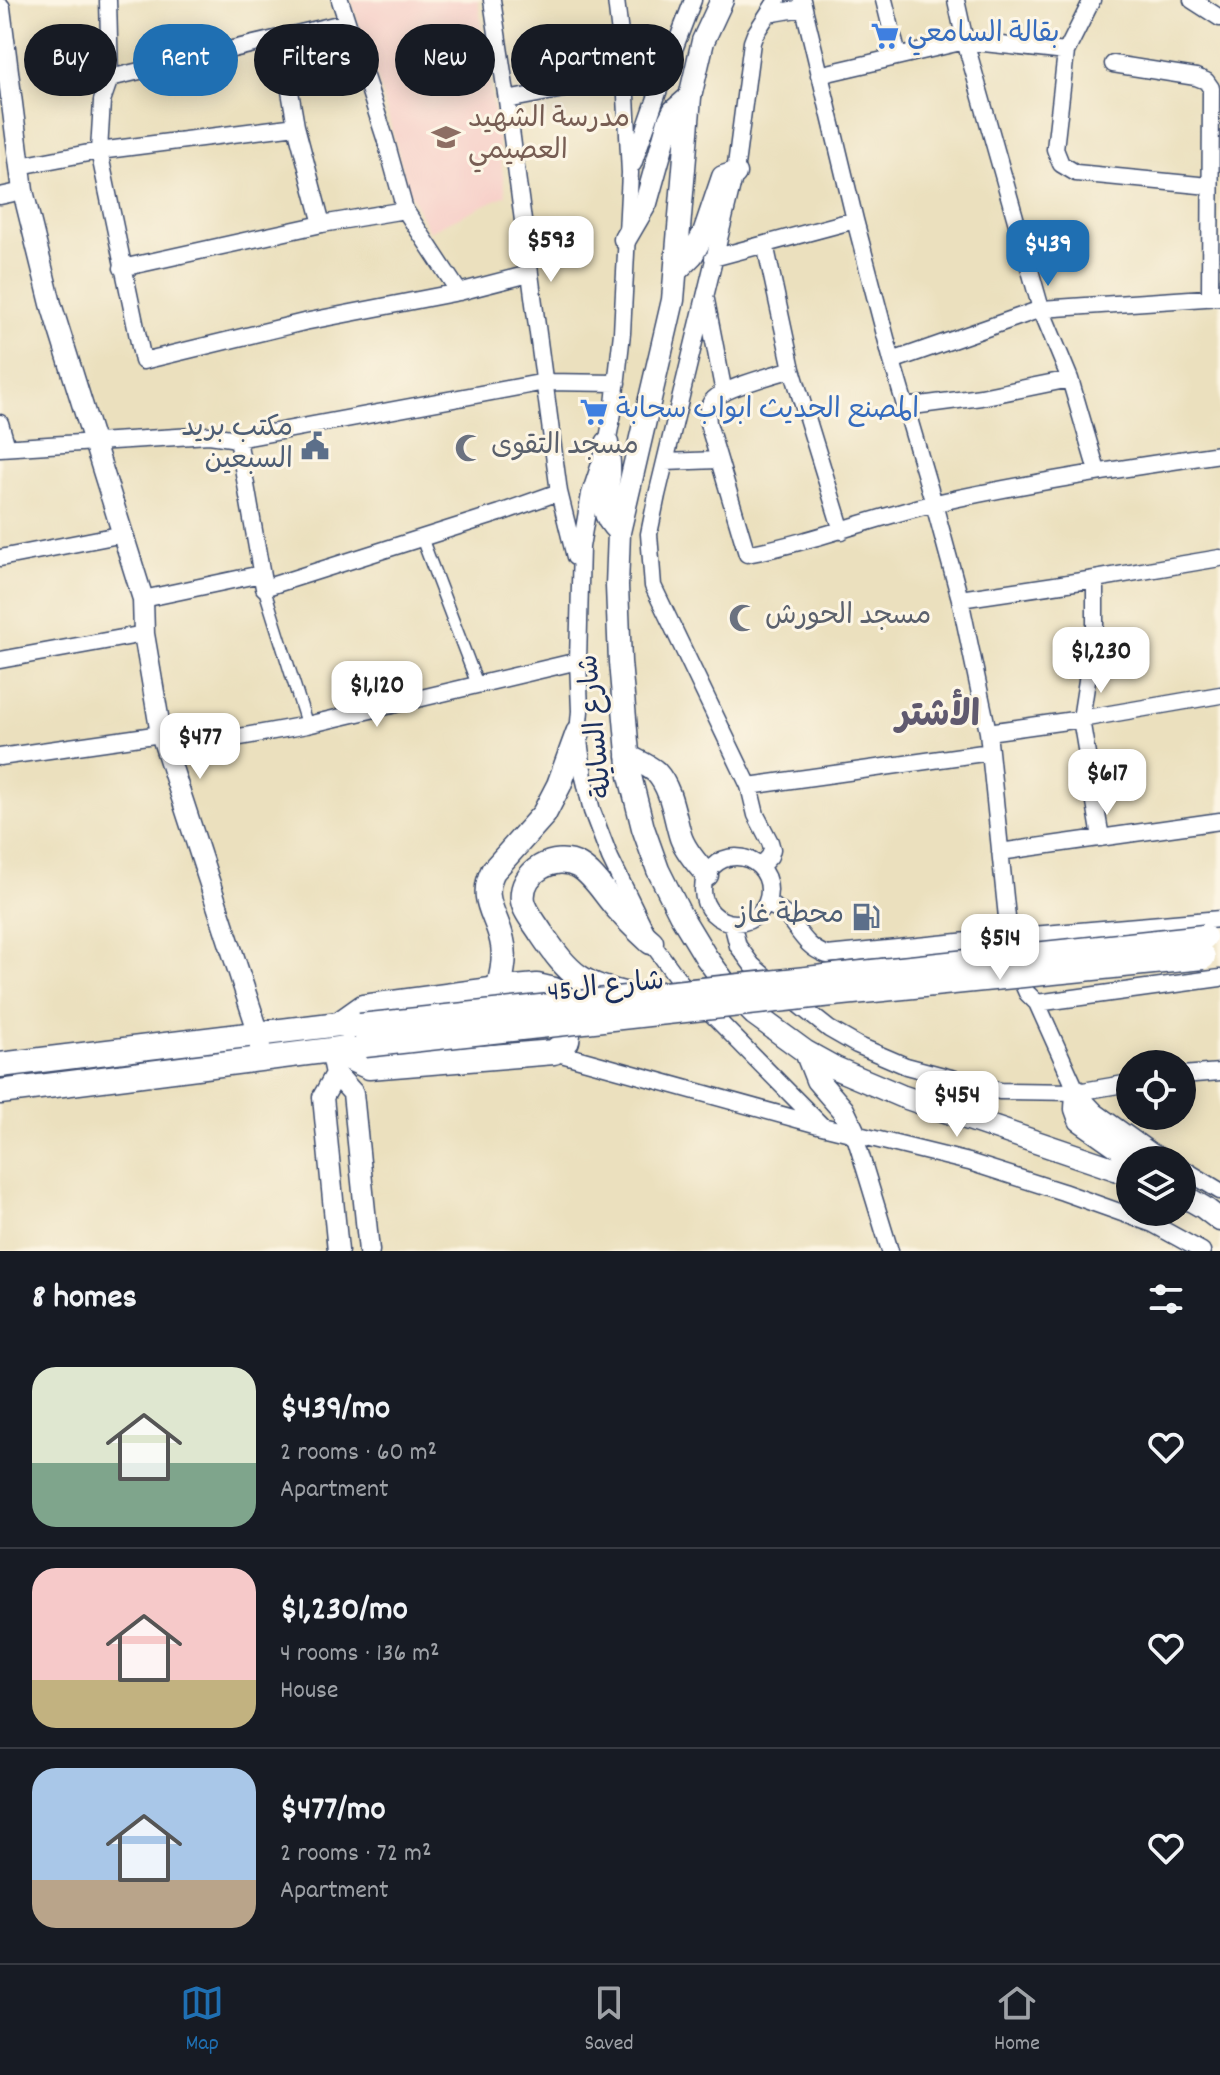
<!DOCTYPE html>
<html lang="en">
<head>
<meta charset="utf-8">
<style>
	body { margin:0; font-family:Dekko,"Playpen Sans Arabic",sans-serif; background:#20242c; color:#f1f3f6; height:100vh; display:flex; flex-direction:column; font-size:30px; white-space:nowrap }
	* { box-sizing:border-box; margin:0 }
	p { font-size:26px; color:#9ea1a6 }
	.icon { flex:none; width:44px; height:44px; fill:none; stroke:currentColor; stroke-width:2; stroke-linecap:round; stroke-linejoin:round }
	.map { position:relative; height:1251px; overflow:hidden }
	.panel { display:flex; flex-direction:column; background:#171b24; flex:1 }
	.panel>* { flex:none }
	.guide { position:absolute; left:24px; top:24px; width:800px; height:72px; display:flex; gap:16px }
	.tools { position:absolute; left:1116px; top:1050px; display:grid; gap:16px }
	.tools a { display:grid; place-items:center; width:80px; height:80px; border-radius:50%; background:#171b24; box-shadow:0 4px 20px #0003; font-size:40px }
	.price { position:absolute; translate:-50% -68px; padding:0 18px; border-radius:16px; background:#fff; color:#222; font-size:26px; line-height:52px; filter:drop-shadow(0 2px 4px #0008) }
	.price::after { content:''; position:absolute; left:50%; top:48px; width:24px; height:18px; margin-left:-12px; background:inherit; clip-path:polygon(0 0,100% 0,50% 100%) }
	.price.selected { background:#1f6fb2; color:#fff }
	ul { padding:0; list-style:none }
	li { display:flex; align-items:center; gap:24px; height:200px; padding:0 32px }
	li+li { border-top:2px solid #363941 }
	li span { display:grid; place-items:center; flex:none; width:224px; height:160px; border-radius:24px; color:#555 }
	li>.icon { margin-inline-start:auto }
	span .icon { width:96px; height:96px; fill:#fffc; stroke-width:1 }
	li b { font-size:34px }
	h2 { display:flex; justify-content:space-between; align-items:center; height:96px; padding:0 32px; font-size:34px }
	.pill { padding:0 28px; border-radius:36px; background:#171b24; box-shadow:0 4px 20px #0003; font-size:28px; line-height:72px }
	.pill.selected { background:#1f6fb2; color:#fff }
	.tab-bar { display:flex; justify-content:space-around; align-items:center; height:112px; border-top:2px solid #363941; background:#171b24; font-size:22px; color:#9ea1a6 }
	.tab-bar a { display:grid; justify-items:center; gap:4px }
	.tab-bar .selected { color:#1f6fb2 }
	.map>svg:first-child { display:block }
	.built { fill:#f7d0c9 }
	.lines { fill:none; stroke-linecap:round; stroke-linejoin:round }
	.pedestrian-casing { stroke:#3a4a6c; stroke-width:14 }
	.minor-casing { stroke:#3a4a6c; stroke-width:19 }
	.tertiary-casing { stroke:#3a4a6c; stroke-width:23 }
	.secondary-casing { stroke:#3a4a6c; stroke-width:25 }
	.primary-casing { stroke:#3a4a6c; stroke-width:27 }
	.pedestrian { stroke:#fff; stroke-width:11 }
	.minor { stroke:#fff; stroke-width:16 }
	.tertiary { stroke:#fff; stroke-width:20 }
	.secondary { stroke:#fff; stroke-width:22 }
	.primary { stroke:#fff; stroke-width:24 }
	.primary-bridge-casing { stroke:#3a4a6c; stroke-width:27; stroke-linecap:butt }
	.primary-bridge { stroke:#fff; stroke-width:24 }
	.labels { text-anchor:middle; dominant-baseline:central; stroke-width:6; stroke-linejoin:round; paint-order:stroke }
	.shop-label { font-size:28px; fill:#366cbe; stroke:#fcf5e5; text-anchor:start }
	.education-label { font-size:28px; fill:#785e54; stroke:#fcf5e5; text-anchor:start }
	.service-label { font-size:28px; fill:#4e5e75; stroke:#fcf5e5; text-anchor:end }
	.worship-label { font-size:28px; fill:#5b616d; stroke:#fcf5e5; text-anchor:start }
	.street-label { font-size:28px; fill:#1b2f5e; stroke:#fcf5e5 }
	.district-label { font-size:36px; font-weight:bold; fill:#605a6f; stroke:#fcf5e5 }
</style>
</head>
<body>
<div class="map">
<svg width="1220" height="1251" viewBox="0 0 1220 1251">
	<rect width="100%" height="100%" fill="#fcf5e5"/>
	<filter id="ink" filterUnits="userSpaceOnUse"><feTurbulence type="fractalNoise" baseFrequency=".0125" numOctaves="2"/><feDisplacementMap in="SourceGraphic" scale="16" xChannelSelector="R" yChannelSelector="G"/><feConvolveMatrix kernelMatrix="1 2 1 2 8 2 1 2 1" color-interpolation-filters="sRGB"/></filter>
	<filter id="wash" filterUnits="userSpaceOnUse"><feTurbulence type="fractalNoise" baseFrequency=".006" numOctaves="4" result="noise"/><feDisplacementMap in="SourceGraphic" scale="32" xChannelSelector="R" yChannelSelector="G"/><feGaussianBlur stdDeviation="1.8" result="paint"/><feColorMatrix in="noise" values="0 0 0 0 0 0 0 0 0 0 0 0 0 0 0 0 0 1.4 0 .05"/><feComposite in="paint" operator="in"/></filter>
	<g filter="url(#wash)">
		<rect width="100%" height="100%" fill="#ebe0be"/>
		<!-- built -->
		<path class="built" d="M351,0h127l28,195 -77,36 -20,-40 -30,-107z"/>
	</g>
	<g filter="url(#ink)">
		<g class="lines">
			<defs>
				<path id="pedestrian" d="M422,539l56,147
					M264,588l43,137"/>
				<path id="minor" d="M108,0l2,78 -8,23 -3,50 44,210 161,-39 155,-30 70,-18
					M340,0l45,138 20,72 54,82
					M492,0l15,100 52,392 16,65
					M616,0l9,77 5,96 -8,160 -9,80 -6,30 -17,51 -9,53 -3,114 2,50 -2,22 6,44 8,34 18,47 41,84 30,41 141,143
					M802,0l53,220 37,141 42,143 26,95 28,133 21,205 8,34 10,22 10,10 40,89 19,20 56,40 15,8
					M884,0l14,56
					M956,0l9,41 76,268 29,70 27,92
					M1092,0l-26,52 -11,97 6,15 15,9 133,13
					M1192,0l28,18
					M768,14l35,-6
					M281,39l15,87 26,98
					M1113,64l83,13 10,4 5,7 -1,209
					M819,75l146,-34 101,11
					M110,78l237,-56
					M507,100l118,-23 38,1
					M633,164l30,-86 30,-78
					M20,166l79,-15 197,-25
					M0,196l23,-5
					M765,244l27,125 50,162
					M713,258l142,-38
					M122,268l200,-44 83,-14
					M706,300l18,93
					M892,361l149,-52 179,-12
					M792,369c-18,6 -66,18 -78,30 -7,7 -7,15 -6,24l39,131c65,-12 126,-36 189,-51 94,-21 189,-35 284,-49
					M905,407l76,-10 89,-18
					M0,423l7,24
					M238,439l26,149 236,-75 59,-21
					M0,448l209,-13 29,4 307,-57 72,1
					M665,462l53,-2
					M0,558l124,-24
					M1095,579v50l-14,90 20,119
					M143,599l118,-25
					M960,599l135,-20 125,-21
					M0,660l144,-26
					M988,732l93,-13 139,-24
					M167,750l140,-25 271,-64
					M0,757l161,-23
					M749,786l241,-34
					M1000,852l220,-31
					M703 890a33 33 0 1 1 66 0a33 33 0 1 1-66 0Z
					M760,867l10,-11 2,-7 -2,-7 -14,-27 -7,-29 -96,-200 -4,-52 8,-39 78,-322 17,-131 3,-8 22,-34
					M767,903c8,5 16,8 22,16 12,15 18,29 38,36l182,-18 211,-18
					M732,923l6,23 14,19 38,33 39,31 28,16 49,21 94,25 77,1 53,-9
					M1037,1003l183,-25
					M554,1052l268,74 147,36 94,30 90,32 49,27
					M1182,1075l38,-3
					M854,1133l36,118
					M1182,1168l38,23"/>
				<path id="tertiary" d="M0,8l23,183 28,113 92,295 1,35 17,100 98,300 1,14
					M331,1050l5,24 17,19 16,158
					M336,1074l-13,23 15,154"/>
				<path id="secondary" d="M722,0l-19,41 -13,56 -17,203 -54,232 -2,54 3,76 10,114 13,52 15,42 22,44 26,43 25,34 23,23 52,38 29,16 66,28 229,78
					M625,239l21,-36 23,-82 5,-10 16,-14
					M676,271l16,-16 12,-22 19,-56 12,-4
					M607,443c1,11 3,22 2,33 -4,26 -11,36 10,56
					M628,756c9,5 20,9 28,16 16,17 18,44 25,66 5,13 16,26 26,37
					M806,1052l11,28 26,30 11,23
					M1077,1092l-1,17 4,11 57,40
					M1182,1195l21,12 17,13"/>
				<path id="primary" d="M491,990l8,-4c4,-15 7,-31 3,-46 -6,-27 -23,-41 -9,-69l51,-57 15,-29 19,-52
					M633,996c-51,-10 -63,-20 -92,-63 -6,-10 -16,-21 -18,-32 -4,-29 32,-49 56,-35 17,10 27,31 41,45 9,11 20,21 31,31
					M331,1050l38,17 185,-15 13,-11 3,-20 -5,-20 -11,-11 -17,-4 -46,4 -128,17 -24,17
					M0,1065l339,-41 16,2
					M0,1092l347,-44"/>
			</defs>
			<!-- pedestrian casing -->
			<use href="#pedestrian" class="pedestrian-casing"/>
			<!-- minor casing -->
			<use href="#minor" class="minor-casing"/>
			<!-- tertiary casing -->
			<use href="#tertiary" class="tertiary-casing"/>
			<!-- secondary casing -->
			<use href="#secondary" class="secondary-casing"/>
			<!-- primary casing -->
			<use href="#primary" class="primary-casing"/>
			<!-- pedestrian -->
			<use href="#pedestrian" class="pedestrian"/>
			<!-- minor -->
			<use href="#minor" class="minor"/>
			<!-- tertiary -->
			<use href="#tertiary" class="tertiary"/>
			<!-- secondary -->
			<use href="#secondary" class="secondary"/>
			<!-- primary -->
			<use href="#primary" class="primary"/>
			<defs>
				<path id="primary-bridge" d="M360,1026l844,-89
					M365,1045l448,-49 390,-39"/>
			</defs>
			<!-- primary-bridge casing -->
			<use href="#primary-bridge" class="primary-bridge-casing"/>
			<!-- primary-bridge -->
			<use href="#primary-bridge" class="primary-bridge"/>
		</g>
	</g>
	<!-- icons -->
	<defs>
		<symbol id="supermarket-bare" viewBox="-9 -9 18 18"><path d="M-6-5.5h2.5l.6 2H6L4.5 2H-2.5L-4.4-4H-6ZM-1.5 3.2a1.3 1.3 0 1 0 .1 0ZM3 3.2a1.3 1.3 0 1 0 .1 0Z" fill="#3f7fe0" stroke="#fcf5e5" stroke-width="2.5" paint-order="stroke"/></symbol>
		<symbol id="school-bare" viewBox="-9 -9 18 18"><path d="M0-5L7-2L0 1L-7-2ZM-4 1L0 2.5L4 1V4Q0 6-4 4Z" fill="#8d6e63" stroke="#fcf5e5" stroke-width="2.5" paint-order="stroke"/></symbol>
		<symbol id="civic-bare" viewBox="-9 -9 18 18"><path d="M-.6-6.5H3V-4.5H.6V-3L4-1V1h2V6H-6V1h2V-1L-.6-3ZM-1.2 2.5V6h2.4V2.5Z" fill="#5c6f8a" stroke="#fcf5e5" stroke-width="2.5" paint-order="stroke"/></symbol>
		<symbol id="mosque-bare" viewBox="-9 -9 18 18"><path d="M3.5-4.9A6 6 0 1 0 3.5 4.9A5 5 0 1 1 3.5-4.9Z" fill="#6b7280" stroke="#fcf5e5" stroke-width="2.5" paint-order="stroke"/></symbol>
		<symbol id="fuel-bare" viewBox="-9 -9 18 18"><path d="M-5.5-6h7V0h2V4h1.3V-2.5L3-4.5l.8-.8L6-3V5H2.5V1h-1V6h-7ZM-4.2-4.7v3.2H.2V-4.7Z" fill="#5c6f8a" stroke="#fcf5e5" stroke-width="2.5" paint-order="stroke"/></symbol>
	</defs>
	<g fill-rule="evenodd">
		<use href="#supermarket-bare" x="865" y="16" width="40" height="40"/>
		<use href="#school-bare" x="426" y="117" width="40" height="40"/>
		<use href="#supermarket-bare" x="574" y="392" width="40" height="40"/>
		<use href="#civic-bare" x="295" y="426" width="40" height="40"/>
		<use href="#mosque-bare" x="449" y="428" width="40" height="40"/>
		<use href="#mosque-bare" x="723" y="598" width="40" height="40"/>
		<use href="#fuel-bare" x="846" y="897" width="40" height="40"/>
	</g>
	<g class="labels">
		<!-- shop labels -->
		<g class="shop-label">
			<text x="907" y="36">بقالة السامعي</text>
			<text x="616" y="412">المصنع الحديث ابواب سحابة</text>
		</g>
		<!-- education labels -->
		<g class="education-label">
			<text x="468" y="121">مدرسة الشهيد<tspan x="468" dy="32">العصيمي</tspan></text>
		</g>
		<!-- service labels -->
		<g class="service-label">
			<text x="293" y="430">مكتب بريد<tspan x="293" dy="32">السبعين</tspan></text>
			<text x="844" y="917">محطة غاز</text>
		</g>
		<!-- worship labels -->
		<g class="worship-label">
			<text x="491" y="448">مسجد التقوى</text>
			<text x="765" y="618">مسجد الحورش</text>
		</g>
		<!-- street labels -->
		<g class="street-label">
			<text transform="translate(598 726) rotate(-96)">شارع السايلة</text>
			<text transform="translate(606 989) rotate(-6)">شارع ال45</text>
		</g>
		<!-- district labels -->
		<g class="district-label">
			<text x="938" y="718">الأشتر</text>
		</g>
	</g>
</svg>
<div class="tools">
<a><svg class="icon" aria-label="locate" viewBox="0 0 24 24"><circle cx="12" cy="12" r="6"/><path d="M12 2v4M12 18v4M2 12h4M18 12h4"/></svg></a>
<a><svg class="icon" aria-label="layers" viewBox="0 0 24 24"><path d="M12 4l9 5-9 5-9-5zM3 14l9 5 9-5"/></svg></a>
</div>
<b class="price" style="left:551px;top:284px">$593</b>
<b class="price selected" style="left:1048px;top:288px">$439</b>
<b class="price" style="left:1101px;top:695px">$1,230</b>
<b class="price" style="left:377px;top:729px">$1,120</b>
<b class="price" style="left:200px;top:781px">$477</b>
<b class="price" style="left:1107px;top:817px">$617</b>
<b class="price" style="left:1000px;top:982px">$514</b>
<b class="price" style="left:957px;top:1139px">$454</b>
<div class="guide">
<a class="pill">Buy</a>
<a class="pill selected">Rent</a>
<a class="pill">Filters</a>
<a class="pill">New</a>
<a class="pill">Apartment</a>
</div>
</div>
<section class="panel">
<h2>8 homes<svg class="icon" aria-label="filters" viewBox="0 0 24 24"><path d="M4 7h16M4 17h16"/><circle cx="9" cy="7" r="2"/><circle cx="15" cy="17" r="2"/></svg></h2>
<ul>
<li><span style="background:linear-gradient(#dfe7d0 60%,#7fa58c 0)"><svg class="icon" aria-label="home" viewBox="0 0 24 24"><path d="M3 11l9-7 9 7M6 9v11h12V9"/></svg></span><div><b>$439/mo</b><p>2 rooms · 60 m²</p><p>Apartment</p></div><svg class="icon" aria-label="heart" viewBox="0 0 24 24"><path d="M12 20l-8-8c-3-5 5-10 8-4 3-6 11-1 8 4z"/></svg></li>
<li><span style="background:linear-gradient(#f6c9c9 70%,#c2b280 0)"><svg class="icon" aria-label="home" viewBox="0 0 24 24"><path d="M3 11l9-7 9 7M6 9v11h12V9"/></svg></span><div><b>$1,230/mo</b><p>4 rooms · 136 m²</p><p>House</p></div><svg class="icon" aria-label="heart" viewBox="0 0 24 24"><path d="M12 20l-8-8c-3-5 5-10 8-4 3-6 11-1 8 4z"/></svg></li>
<li><span style="background:linear-gradient(#a9c7e8 70%,#b9a48a 0)"><svg class="icon" aria-label="home" viewBox="0 0 24 24"><path d="M3 11l9-7 9 7M6 9v11h12V9"/></svg></span><div><b>$477/mo</b><p>2 rooms · 72 m²</p><p>Apartment</p></div><svg class="icon" aria-label="heart" viewBox="0 0 24 24"><path d="M12 20l-8-8c-3-5 5-10 8-4 3-6 11-1 8 4z"/></svg></li>
</ul>
</section>
<nav class="tab-bar">
<a class="selected"><svg class="icon" aria-label="map" viewBox="0 0 24 24"><path d="M3 6l6-2 6 2 6-2v14l-6 2-6-2-6 2zM9 4v14M15 6v14"/></svg>Map</a>
<a><svg class="icon" aria-label="saved" viewBox="0 0 24 24"><path d="M7 4h10v16l-5-4-5 4z"/></svg>Saved</a>
<a><svg class="icon" aria-label="home" viewBox="0 0 24 24"><path d="M3 11l9-7 9 7M6 9v11h12V9"/></svg>Home</a>
</nav>
</body>
</html>
